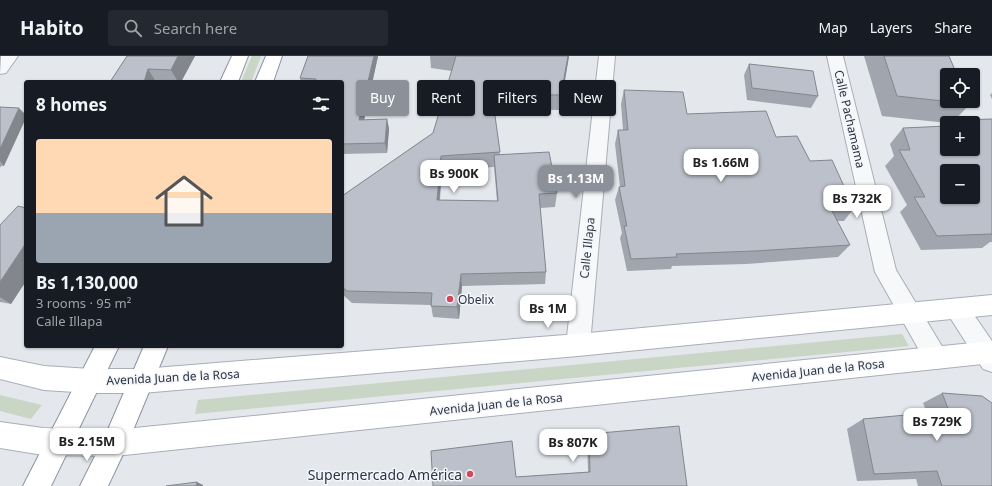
<!DOCTYPE html>
<html lang="en">
<head>
<meta charset="utf-8">
<style>
	body { margin:0; font-family:"Noto Sans",sans-serif; background:#242831; color:#f1f3f6; height:100vh; display:flex; flex-direction:column; font-size:15px; white-space:nowrap }
	* { box-sizing:border-box; margin:0 }
	p { font-size:13px; color:#9ea1a6 }
	.icon { flex:none; width:22px; height:22px; fill:none; stroke:currentColor; stroke-width:2; stroke-linecap:round; stroke-linejoin:round }
	.map { position:relative; flex:1; overflow:hidden }
	.details { position:absolute; left:24px; top:24px; width:320px; height:268px; display:flex; flex-direction:column; background:#171b24; border-radius:4px; box-shadow:0 1px 3px #0004 }
	.details>* { flex:none }
	.banner { position:absolute; left:356px; top:24px; width:380px; height:36px; display:flex; gap:8px }
	.controls { position:absolute; left:940px; top:12px; display:grid; gap:8px }
	.controls a { display:grid; place-items:center; width:40px; height:40px; border-radius:4px; background:#171b24; box-shadow:0 1px 3px #0004; font-size:20px }
	.price { position:absolute; translate:-50% -34px; padding:0 9px; border-radius:8px; background:#fff; color:#222; font-size:13px; line-height:26px; filter:drop-shadow(0 1px 2px #0008) }
	.price::after { content:''; position:absolute; left:50%; top:24px; width:12px; height:9px; margin-left:-6px; background:inherit; clip-path:polygon(0 0,100% 0,50% 100%) }
	.price.selected { background:#8c9099; color:#fff }
	ul { padding:0; list-style:none }
	li { display:grid; align-content:center; gap:8px; height:212px; padding:0 12px }
	li span { display:grid; place-items:center; height:124px; border-radius:4px; color:#555 }
	li>.icon { margin-inline-start:auto }
	span .icon { width:72px; height:72px; fill:#fffc; stroke-width:1 }
	li b { font-size:17px }
	h2 { display:flex; justify-content:space-between; align-items:center; height:48px; padding:0 12px; font-size:17px }
	.pill { padding:0 14px; border-radius:4px; background:#171b24; box-shadow:0 1px 3px #0004; font-size:14px; line-height:36px }
	.pill.selected { background:#8c9099; color:#fff }
	header { display:flex; align-items:center; gap:24px; box-sizing:border-box; height:56px; padding:0 20px; background:#171b24; border-bottom:1px solid #363941 }
	header strong { font-size:19px }
	nav { display:flex; gap:22px; margin-inline-start:auto; font-size:14px }
	.search { width:280px; height:36px; background:#242831; display:flex; align-items:center; gap:10px; box-sizing:border-box; padding:0 14px; border-radius:4px; color:#9ea1a6; font-size:15px }
	.map>svg:first-child { display:block }
	.green { fill:#c9d6c5 }
	.lines { fill:none; stroke-linecap:round; stroke-linejoin:round }
	.street-casing { stroke:#a9aeb7; stroke-width:2 }
	.secondary-casing { stroke:#a9aeb7; stroke-width:2 }
	.highway-casing { stroke:#8b94a3; stroke-width:2 }
	.street { fill:#f7f8fa; fill-rule:evenodd }
	.secondary { fill:#fff; fill-rule:evenodd }
	.highway { fill:#fff; fill-rule:evenodd }
	.wall { fill:#a1a5ae; fill-rule:evenodd }
	.shaded-wall { fill:#83868d }
	.building { fill:#bbc0ca; stroke:#83868d; fill-rule:evenodd }
	.poi-dot { fill:#d1495b; stroke:#f4f6f9; stroke-width:1.5 }
	.labels { text-anchor:middle; dominant-baseline:central; stroke-width:3; stroke-linejoin:round; paint-order:stroke }
	.street-label { font-size:12px; fill:#2b3445; stroke:#f4f6f9 }
	.poi-label { font-size:12px; fill:#2b3445; stroke:#f4f6f9; text-anchor:start }
	.near-poi-label { font-size:14px; fill:#2b3445; stroke:#f4f6f9; text-anchor:end }
</style>
</head>
<body>
<header>
<strong>Habito</strong>
<div class="search"><svg class="icon" aria-label="search" viewBox="0 0 24 24"><circle cx="10" cy="10" r="6"/><path d="M15 15l6 6"/></svg>Search here</div>
<nav><a>Map</a><a>Layers</a><a>Share</a></nav>
</header>
<div class="map">
<svg width="992" height="430" viewBox="0 0 992 430">
	<rect width="100%" height="100%" fill="#e4e7ec"/>
	<!-- green -->
	<path class="green" d="M252,0h9l-10,26h-10z
		M902,278l7,12 -714,68 3,-14z
		M0,339l42,10 -11,14 -31,-8z"/>
	<g class="lines">
		<defs>
			<path id="street" d="M1,0h17l-12,17 -6,1z
				M599,0h16l-25,289 -4,8 -8,3 -8,-3 -4,-8z
				M827,0h16l53,214 53,88 -3,8 -9,3 -9,-3 -53,-94z
				M957,243l8,3 27,39v31l-9,-3 -34,-53 -3,-7 3,-7z"/>
			<path id="secondary" d="M992,239v20l-414,41 -436,37h-51l-47,-3 -44,-11v-22l44,9 47,3h51l436,-35z
				M992,285v22l-877,93 -72,-1 -43,-7v-26l43,6 72,2z"/>
			<path id="highway" d="M232,0h16l-10,26h-18z
				M266,0h16l-9,26h-18z
				M95,290h24l-68,140h-28z
				M144,290h24l-44,106 -16,34h-28l26,-52z"/>
		</defs>
		<!-- street casing -->
		<use href="#street" class="street-casing"/>
		<!-- secondary casing -->
		<use href="#secondary" class="secondary-casing"/>
		<!-- highway casing -->
		<use href="#highway" class="highway-casing"/>
		<!-- street -->
		<use href="#street" class="street"/>
		<!-- secondary -->
		<use href="#secondary" class="secondary"/>
		<!-- highway -->
		<use href="#highway" class="highway"/>
	</g>
	<!-- wall -->
	<path class="wall" d="M127,0h68l-14,26h-71z
		M308,0h70l-14,64 23,-1 2,10 -2,24 -45,1v-72h-41l-1,-4z
		M430,0h139l-9,54 -66,-1 6,46 57,38 -2,14 -15,1 6,64 -1,12 -83,2 -3,33 -26,-2 -2,-12 -79,-2 -10,-9v-98l91,-63 19,-62 -21,-3zM494,111l3,34 -57,-1 2,-30z
		M864,0h85l21,48 -18,19h-5l-65,-7z
		M749,8l69,32 -7,12 -64,-8 -3,-25z
		M624,34l63,24 89,23 34,24 44,47 -10,13h-7l13,24 -12,12 -92,7 -74,2 -1,3 -44,2 -7,-33 2,-5 -7,-33 4,-13h1l-5,-43 3,-14h5l-2,-26z
		M992,37v6l-2,-4z
		M0,51l4,59h-3l-1,2z
		M992,63v123h-2l-8,6 -61,2 -21,-38 7,-7 -22,-39 9,-10 -4,-12 13,-16 44,21 26,-26h-14l3,-3z
		M26,152v73l-15,23 -11,-2v-77z
		M942,337l50,93h-74l-2,-7 -59,2 -10,-52 16,-10 64,-6 -4,-10z
		M589,378l98,52 -171,-9 72,-5 -1,-33z"/>
	<!-- shaded-wall -->
	<path class="shaded-wall" d="M178,0h17l-14,26h-3l-7,-12z
		M374,0h4l-16,74 -3,-10z
		M568,0h1l-9,54 1,-15z
		M148,13l8,13h-12z
		M19,52l7,7v3l-22,48 -4,-5v-12z
		M387,63l2,10 -2,24 -2,-10z
		M441,100l1,14 -4,44 -1,-14z
		M26,187v38l-15,23 -11,-7v-15z
		M461,218l1,12 -3,33 -2,-12z
		M197,426l6,3v1h-7z"/>
	<!-- building -->
	<path class="building" d="M127,0h51l-7,14 -23,-1 -4,13h-34z
		M308,0h66l-15,64 28,-1 -2,24 -43,1v-62h-27l1,-3 -16,-1z
		M456,0h112l-7,39 -69,-1 8,58 -59,4 -4,44 61,1 -4,-46 55,-3 8,41 -18,1 7,78 -85,2 -4,33 -26,-1 1,-13 -85,-2 -5,-4v-91l91,-63z
		M884,0h65l8,19h-10v26h21l2,3 -73,-8z
		M749,8l64,7 5,25 -66,-8z
		M624,34l59,2 4,22 79,-3 10,26 21,-1 13,25 22,-1 22,48 -23,1 19,36 -95,6 -79,3 1,3 -46,2 -7,-33h3l-8,-39 6,-1 -7,-56h10z
		M0,51l19,1 -19,41z
		M992,63v115l-55,2 -23,-39h11l-26,-47h11l-7,-22 44,-2v23h26v-26h-12l1,-3zM947,115h26v26h-26z
		M18,150l8,2v35l-26,39v-57z
		M942,337l40,3 10,7v83h-50l-5,-15 -63,3 -11,-55 86,-8z
		M679,370l8,60h-254l-2,-35 81,-10 4,36 74,-5 -1,-38z
		M197,426l-1,4h-30z"/>
	<!-- markers -->
	<g class="poi-dot">
		<circle cx="450" cy="243" r="4"/>
		<circle cx="470" cy="418" r="4"/>
	</g>
	<g class="labels">
		<!-- street labels -->
		<g class="street-label">
			<text transform="translate(850 63) rotate(77)">Calle Pachamama</text>
			<text transform="translate(587 192) rotate(-84)">Calle Illapa</text>
			<text transform="translate(818 314) rotate(-6)">Avenida Juan de la Rosa</text>
			<text transform="translate(173 321) rotate(-3)">Avenida Juan de la Rosa</text>
			<text transform="translate(496 348) rotate(-6)">Avenida Juan de la Rosa</text>
		</g>
		<!-- poi labels -->
		<g class="poi-label">
			<text x="458" y="243">Obelix</text>
		</g>
		<!-- near-poi labels -->
		<g class="near-poi-label">
			<text x="462" y="418">Supermercado América</text>
		</g>
	</g>
</svg>
<div class="controls">
<a><svg class="icon" aria-label="locate" viewBox="0 0 24 24"><circle cx="12" cy="12" r="6"/><path d="M12 2v4M12 18v4M2 12h4M18 12h4"/></svg></a>
<a>+</a>
<a>−</a>
</div>
<b class="price" style="left:721px;top:127px">Bs 1.66M</b>
<b class="price" style="left:454px;top:138px">Bs 900K</b>
<b class="price selected" style="left:576px;top:143px">Bs 1.13M</b>
<b class="price" style="left:857px;top:163px">Bs 732K</b>
<b class="price" style="left:548px;top:273px">Bs 1M</b>
<b class="price" style="left:937px;top:386px">Bs 729K</b>
<b class="price" style="left:87px;top:406px">Bs 2.15M</b>
<b class="price" style="left:573px;top:407px">Bs 807K</b>
<div class="banner">
<a class="pill selected">Buy</a>
<a class="pill">Rent</a>
<a class="pill">Filters</a>
<a class="pill">New</a>
</div>
<section class="details">
<h2>8 homes<svg class="icon" aria-label="filters" viewBox="0 0 24 24"><path d="M4 7h16M4 17h16"/><circle cx="9" cy="7" r="2"/><circle cx="15" cy="17" r="2"/></svg></h2>
<ul>
<li><span style="background:linear-gradient(#ffd9b3 60%,#9aa5b1 0)"><svg class="icon" aria-label="home" viewBox="0 0 24 24"><path d="M3 11l9-7 9 7M6 9v11h12V9"/></svg></span><div><b>Bs 1,130,000</b><p>3 rooms · 95 m²</p><p>Calle Illapa</p></div></li>
</ul>
</section>
</div>
</body>
</html>
